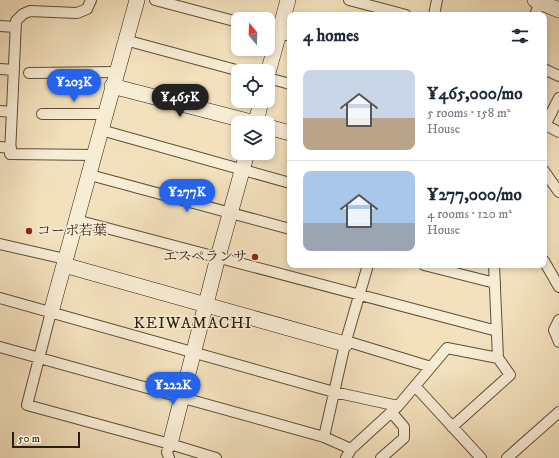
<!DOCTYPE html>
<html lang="en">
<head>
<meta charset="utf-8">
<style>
	body { margin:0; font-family:"IM FELL DW Pica","Noto Serif JP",serif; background:#f2f2f3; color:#1f2937; height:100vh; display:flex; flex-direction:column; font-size:15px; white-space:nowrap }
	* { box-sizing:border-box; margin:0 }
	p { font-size:13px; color:#747a83 }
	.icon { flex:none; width:22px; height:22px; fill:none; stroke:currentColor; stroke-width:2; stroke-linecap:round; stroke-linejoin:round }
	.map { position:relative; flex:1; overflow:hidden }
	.drawer { position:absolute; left:287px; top:12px; width:260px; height:256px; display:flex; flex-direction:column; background:#fff; border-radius:8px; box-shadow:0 2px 6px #0003 }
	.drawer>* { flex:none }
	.needle { width:26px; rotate:341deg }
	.tools { position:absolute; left:231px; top:12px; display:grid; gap:8px }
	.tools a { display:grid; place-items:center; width:44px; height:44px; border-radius:8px; background:#fff; box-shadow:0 2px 6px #0003; font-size:20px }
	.scale { position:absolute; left:12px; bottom:10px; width:68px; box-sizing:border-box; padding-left:4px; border:2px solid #2d1d10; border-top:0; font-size:11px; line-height:14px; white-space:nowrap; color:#2d1d10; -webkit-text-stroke:3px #f7ecd4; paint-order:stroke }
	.price { position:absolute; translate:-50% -34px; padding:0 9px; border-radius:14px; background:#2563eb; color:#fff; font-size:13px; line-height:26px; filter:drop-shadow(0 1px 2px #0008) }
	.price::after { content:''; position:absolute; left:50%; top:24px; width:12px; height:9px; margin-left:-6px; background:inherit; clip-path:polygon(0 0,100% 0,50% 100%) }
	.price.active { background:#222; color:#fff }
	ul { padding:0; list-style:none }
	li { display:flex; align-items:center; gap:12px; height:100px; padding:0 16px }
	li+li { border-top:1px solid #e0e1e3 }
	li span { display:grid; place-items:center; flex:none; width:112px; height:80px; border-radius:8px; color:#555 }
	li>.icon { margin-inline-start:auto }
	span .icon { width:48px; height:48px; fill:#fffc; stroke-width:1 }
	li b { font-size:17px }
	h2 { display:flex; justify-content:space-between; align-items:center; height:48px; padding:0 16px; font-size:17px }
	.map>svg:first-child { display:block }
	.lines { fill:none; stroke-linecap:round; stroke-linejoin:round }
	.street-casing { stroke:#5e4e3b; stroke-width:12 }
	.secondary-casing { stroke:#2d1d10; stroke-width:16 }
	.street { stroke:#f7ecd4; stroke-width:10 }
	.secondary { stroke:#f7ecd4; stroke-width:15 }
	.poi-dot { fill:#8f2418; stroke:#f7ecd4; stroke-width:1.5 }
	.labels { text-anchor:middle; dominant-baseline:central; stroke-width:3; stroke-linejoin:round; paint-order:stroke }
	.poi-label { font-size:14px; fill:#2d1d10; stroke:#f7ecd4; text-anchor:start }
	.quarter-label { font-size:16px; letter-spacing:1px; fill:#2d1d10; stroke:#f7ecd4 }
</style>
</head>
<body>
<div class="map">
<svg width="559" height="458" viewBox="0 0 559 458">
	<rect width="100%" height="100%" fill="#f3e1bd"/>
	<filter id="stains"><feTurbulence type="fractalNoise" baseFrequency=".005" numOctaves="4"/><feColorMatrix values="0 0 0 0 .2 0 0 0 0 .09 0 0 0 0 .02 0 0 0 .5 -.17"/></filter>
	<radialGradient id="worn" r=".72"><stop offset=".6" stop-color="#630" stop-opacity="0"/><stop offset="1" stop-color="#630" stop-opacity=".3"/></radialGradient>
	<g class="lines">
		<defs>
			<path id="street" d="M91,0l-4,9 -10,4 -47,-2 -7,3 -7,7 -6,133 85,1
				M155,0l83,22
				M349,0l57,15
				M434,15l3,-15
				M535,15l5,-13
				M0,26l15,1
				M268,30l22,6
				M125,40l115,31
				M0,69l14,1
				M544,69l15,7
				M29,73l87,-1
				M268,78l22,6
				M0,111l12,1
				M42,114h64
				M545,125l14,7
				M544,127l15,-29
				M101,130l189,53
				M0,147l11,1
				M544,171l15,21
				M90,175l200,54
				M76,220l421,111
				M0,244l65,15
				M544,261l15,26
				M424,265l71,18
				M0,298l334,94 64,14
				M51,312l-24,93 143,39 46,14
				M559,320l-5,10 5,12
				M346,341l85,26
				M0,347l324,90 27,12
				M415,386l66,72
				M452,427l58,-52 -12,-17 -4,-93
				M324,437l21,-93 23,-79
				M169,458l-2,-6 3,-8
				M346,458l5,-9 47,-43 49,-58 51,10
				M381,458l23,-20v-11l-12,-14
				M507,458l52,-46"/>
			<path id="secondary" d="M535,0l24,10
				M268,73l20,-73
				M112,86l143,37
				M256,123l5,-22
				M268,127l22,6
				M64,265l281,79
				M51,312l86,-312
				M170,444l48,-187 29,-104"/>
		</defs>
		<!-- street casing -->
		<use href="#street" class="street-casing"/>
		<!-- secondary casing -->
		<use href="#secondary" class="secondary-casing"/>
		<!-- street -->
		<use href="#street" class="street"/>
		<!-- secondary -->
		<use href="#secondary" class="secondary"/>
	</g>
	<!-- markers -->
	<g class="poi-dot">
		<circle cx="29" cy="231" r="4"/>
		<circle cx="255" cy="257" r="4"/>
	</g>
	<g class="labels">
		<!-- poi labels -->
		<g class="poi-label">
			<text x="37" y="231">コーポ若葉</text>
			<text x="247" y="257" text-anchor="end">エスペランサ</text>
		</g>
		<!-- quarter labels -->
		<g class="quarter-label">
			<text x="193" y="323">KEIWAMACHI</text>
		</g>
	</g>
	<rect width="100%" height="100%" filter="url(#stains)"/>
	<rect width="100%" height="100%" fill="url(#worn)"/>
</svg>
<div class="tools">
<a><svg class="needle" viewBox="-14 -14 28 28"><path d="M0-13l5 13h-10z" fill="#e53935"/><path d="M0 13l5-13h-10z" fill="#747a83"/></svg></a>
<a><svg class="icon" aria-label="locate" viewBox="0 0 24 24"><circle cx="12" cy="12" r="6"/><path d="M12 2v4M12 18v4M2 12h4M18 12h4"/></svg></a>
<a><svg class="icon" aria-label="layers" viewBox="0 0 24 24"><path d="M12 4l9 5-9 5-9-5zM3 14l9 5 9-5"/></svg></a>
</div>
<div class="scale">50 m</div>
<b class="price" style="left:74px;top:103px">¥203K</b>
<b class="price active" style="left:180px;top:118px">¥465K</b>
<b class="price" style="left:187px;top:213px">¥277K</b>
<b class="price" style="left:173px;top:406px">¥222K</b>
<section class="drawer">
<h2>4 homes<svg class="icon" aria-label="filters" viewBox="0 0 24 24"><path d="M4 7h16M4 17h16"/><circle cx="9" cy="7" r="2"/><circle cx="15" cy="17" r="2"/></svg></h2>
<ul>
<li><span style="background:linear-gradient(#c9d6e8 60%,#b9a48a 0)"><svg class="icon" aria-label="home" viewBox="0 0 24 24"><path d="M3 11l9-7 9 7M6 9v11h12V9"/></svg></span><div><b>¥465,000/mo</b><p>5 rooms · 158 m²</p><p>House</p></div></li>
<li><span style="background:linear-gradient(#a9c7e8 65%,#9aa5b1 0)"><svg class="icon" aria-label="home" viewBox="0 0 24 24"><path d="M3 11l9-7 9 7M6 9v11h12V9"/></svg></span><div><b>¥277,000/mo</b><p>4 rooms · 120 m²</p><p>House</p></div></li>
</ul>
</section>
</div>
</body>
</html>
